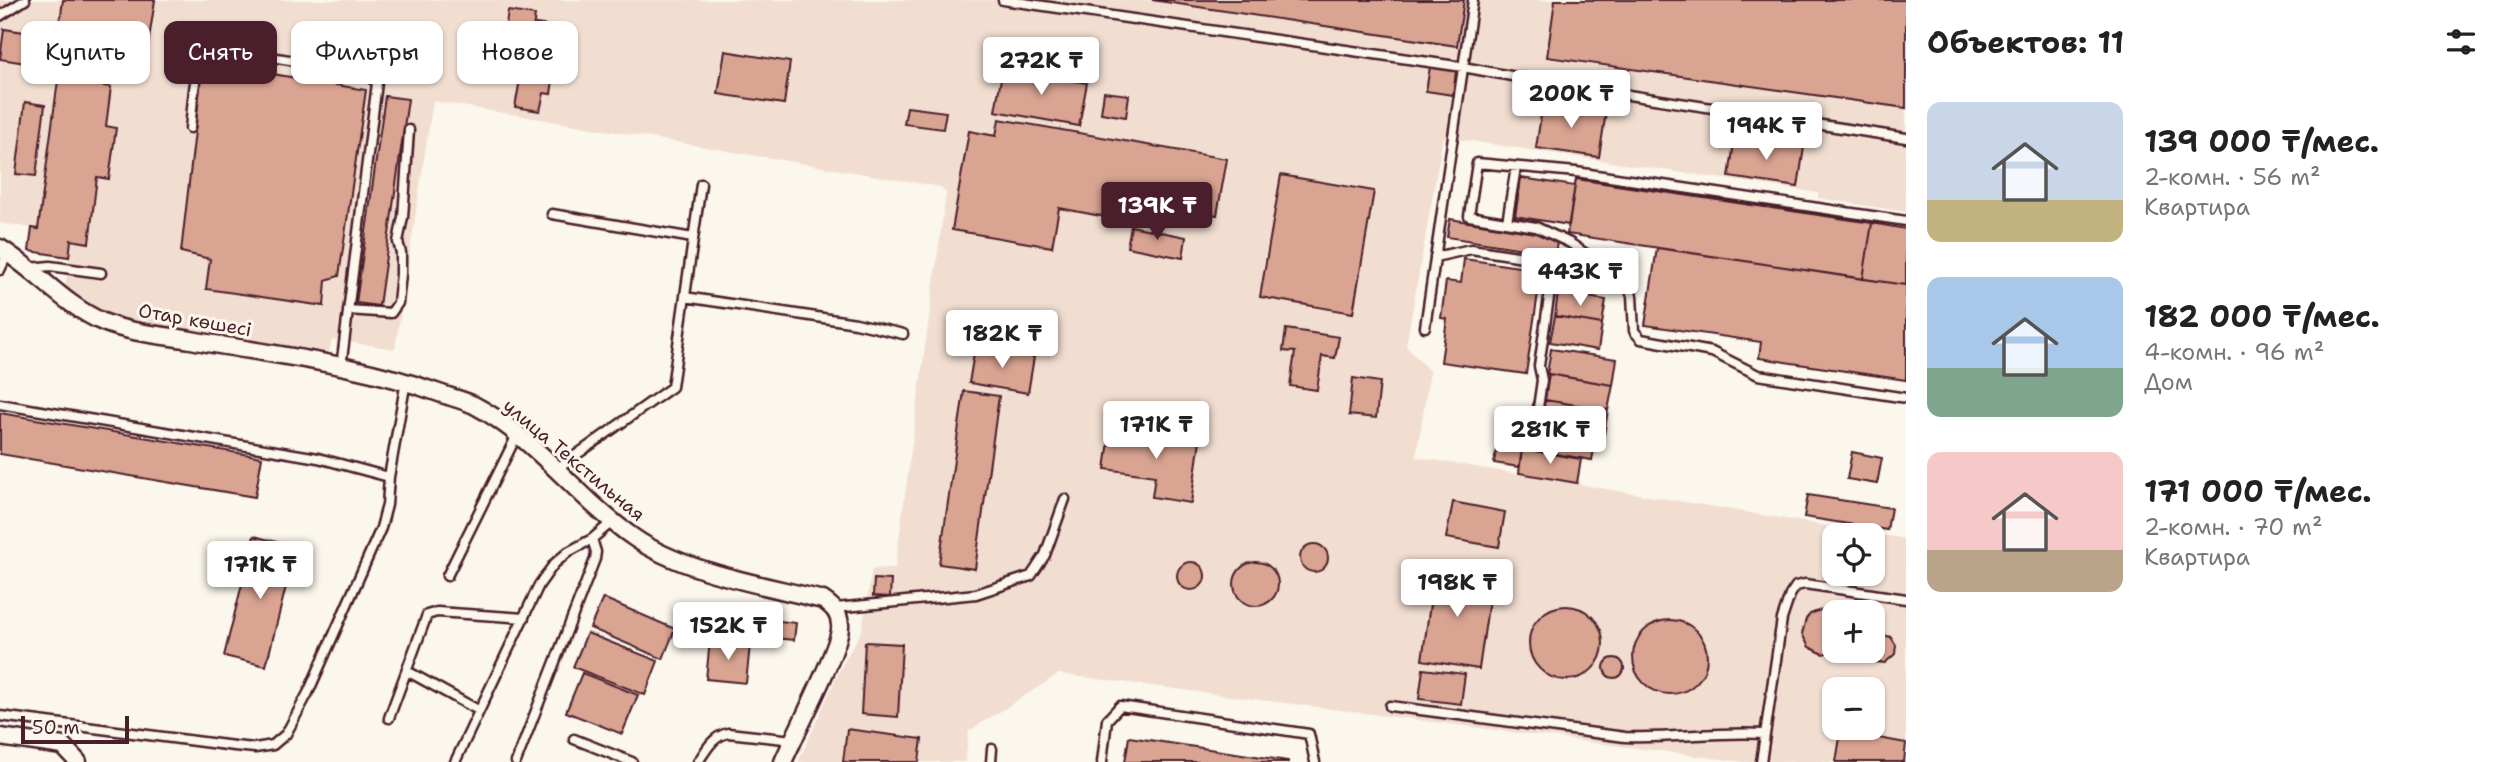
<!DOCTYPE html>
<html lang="ru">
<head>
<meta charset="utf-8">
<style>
	body { margin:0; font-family:"Shantell Sans",sans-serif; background:#f2f2f2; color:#222; height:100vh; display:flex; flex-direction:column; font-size:26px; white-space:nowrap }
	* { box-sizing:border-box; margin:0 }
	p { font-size:23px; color:#767676 }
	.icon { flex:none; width:38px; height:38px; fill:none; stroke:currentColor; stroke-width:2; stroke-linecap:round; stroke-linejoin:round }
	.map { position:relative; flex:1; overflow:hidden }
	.drawer { display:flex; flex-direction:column; background:#fff; width:595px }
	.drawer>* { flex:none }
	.banner { position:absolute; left:21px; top:21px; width:665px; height:63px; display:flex; gap:14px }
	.buttons { position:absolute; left:1822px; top:523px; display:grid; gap:14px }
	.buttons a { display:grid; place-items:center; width:63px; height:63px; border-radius:14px; background:#fff; box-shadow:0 2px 5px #0004; font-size:35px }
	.scale { position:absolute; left:21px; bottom:18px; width:108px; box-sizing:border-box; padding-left:7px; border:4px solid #4a1f2b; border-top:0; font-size:19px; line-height:24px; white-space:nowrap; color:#4a1f2b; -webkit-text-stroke:5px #fbf7ec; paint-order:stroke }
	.price { position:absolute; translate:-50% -60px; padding:0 16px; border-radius:7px; background:#fff; color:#222; font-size:23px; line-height:46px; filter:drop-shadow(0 2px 4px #0008) }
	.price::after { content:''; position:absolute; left:50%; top:42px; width:21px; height:16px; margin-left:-10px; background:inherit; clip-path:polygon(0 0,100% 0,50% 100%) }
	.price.active { background:#4a1f2b; color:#fff }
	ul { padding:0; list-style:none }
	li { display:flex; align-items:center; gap:21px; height:175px; padding:0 21px }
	li span { display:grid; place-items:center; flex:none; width:196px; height:140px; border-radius:14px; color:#555 }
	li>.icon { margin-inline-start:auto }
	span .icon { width:84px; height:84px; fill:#fffc; stroke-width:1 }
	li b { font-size:30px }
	h2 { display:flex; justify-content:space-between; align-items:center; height:84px; padding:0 21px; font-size:30px }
	.pill { padding:0 24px; border-radius:14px; background:#fff; box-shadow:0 2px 5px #0004; font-size:24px; line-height:63px }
	.pill.active { background:#4a1f2b; color:#fff }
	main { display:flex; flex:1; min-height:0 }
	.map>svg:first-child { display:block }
	.built { fill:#f1ded1; fill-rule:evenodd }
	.building { fill:#daa492; stroke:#4a1f2b; stroke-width:2 }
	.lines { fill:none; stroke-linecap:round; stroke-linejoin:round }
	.lane-casing { stroke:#4a1f2b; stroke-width:13 }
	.street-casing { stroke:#4a1f2b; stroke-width:21 }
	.lane { stroke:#fbf7ec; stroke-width:8 }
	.street { stroke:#fbf7ec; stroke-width:16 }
	.labels { text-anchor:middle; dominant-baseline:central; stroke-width:6; stroke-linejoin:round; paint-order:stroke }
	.street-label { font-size:19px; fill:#4a1f2b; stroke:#fbf7ec }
</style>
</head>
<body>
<main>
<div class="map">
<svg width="1906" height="762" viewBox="0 0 1906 762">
	<rect width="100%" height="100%" fill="#fbf7ec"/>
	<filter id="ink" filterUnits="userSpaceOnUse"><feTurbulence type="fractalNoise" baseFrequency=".0143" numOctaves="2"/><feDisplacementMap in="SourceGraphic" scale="14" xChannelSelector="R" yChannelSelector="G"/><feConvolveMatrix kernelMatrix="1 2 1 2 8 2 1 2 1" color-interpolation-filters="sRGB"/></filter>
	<g filter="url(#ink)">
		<!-- built -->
		<path class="built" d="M0,0h1906v212l-88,-14v-5l-375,-56 -37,209 24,26 -14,85 490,82v223h-162l-685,-88 -90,57 -4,31h-167l43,-95 21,-37 10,-61 23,-1 51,-375 -5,-6 -508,-86 -38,248 -63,-9 -4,17 -203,-37 -22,-7 -18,-10 -20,-16 4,-30 -40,-6 3,-23 -32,-5zM1834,536h38v38h-38zM1834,612h38v39h-38zM1834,690h38v38h-38z"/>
		<!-- building -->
		<path class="building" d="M63,0h92l-7,46 -18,-2 -3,21 -75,-11 -1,13 -51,-8 4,-30 54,8z
			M1152,0h312l-7,46z
			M1555,0h351v108l-359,-51z
			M508,11l27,4 -8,55 -27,-4z
			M536,24l27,4 -7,45 -27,-4z
			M725,51l65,11 -6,42 -66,-10z
			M203,62l163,28 -27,186 -13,4 -2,26 -118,-17 4,-30 -29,-7z
			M1430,67l26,4 -3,24 -27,-4z
			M1003,68l84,15 -8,43 -84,-15z
			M521,74l32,6 -2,14 -7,-1 -4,18 -25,-4z
			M58,80l53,7 -5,39 10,2 -7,51 -12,-2 -8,66 -18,-3 -2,17 -40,-6 3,-23 6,1z
			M1104,92l25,3 -3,22 -25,-4z
			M385,96l23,3 -29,207 -23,-3z
			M25,102l20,3 -9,71 -20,-2z
			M1543,102l63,10 -7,45 -63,-9z
			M907,107l39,5 -3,17 -39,-5z
			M999,119l228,40 -10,56 -107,-19 -4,21 -47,-9 -7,39 -100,-17 17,-99 27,5z
			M1735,136l69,11 -6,40 -69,-10z
			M1281,175l93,16 -21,122 -93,-16z
			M1521,178l54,8 -6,39 -54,-9z
			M1576,179l296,44 -9,56 -296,-45z
			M1450,219l91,15 16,8 -2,12 -108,-17z
			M1872,223l34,6v56l-43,-6z
			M1131,226l55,11 -3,21 -56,-11z
			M1657,248l249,37v95l-147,-22 2,-16 -116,-17z
			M1464,259l69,10 -3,23 8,1 -12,81 -85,-12 6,-43 -6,-1 5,-37 15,2z
			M1558,292l48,8 -4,24 -47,-8z
			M1555,316l47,8 -4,26 -48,-8z
			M1286,329l53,8 -4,21 -13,-2 -5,34 -27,-4 5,-34 -12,-1z
			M975,347l59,10 -6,36 -59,-10z
			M1551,349l66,10 -4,26 -66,-11z
			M1549,374l64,11 -5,25 -63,-10z
			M1353,378l27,4 -4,36 -27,-3z
			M964,391l35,5 -24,173 -36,-5z
			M1545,400l63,10 -4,25 -63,-10z
			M1503,407l26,4 -10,56 -25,-4z
			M0,413l262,44 -7,40 -255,-43z
			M1541,425l56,9 -5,26 -55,-9z
			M1111,427l89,13 -9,63 -39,-6 3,-21 -50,-7z
			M1522,449l59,10 -4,24 -58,-10z
			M1852,452l30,6 -5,26 -30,-5z
			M1808,495l83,13 -4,22 -83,-13z
			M1453,502l52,10 -6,35 -53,-9z
			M254,536l42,11 -30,119 -42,-10z
			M1300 558a14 14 0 1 1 28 0a14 14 0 1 1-28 0Z
			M1177 576a14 14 0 1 1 28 0a14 14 0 1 1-28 0Z
			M1234 584a22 22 0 1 1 44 0a22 22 0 1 1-44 0Z
			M1435,570l57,9 -13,90 -57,-9z
			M874,579l17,1 -1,17 -17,-1z
			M603,598l72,31 -12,30 -73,-31z
			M1529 643a37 37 0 1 1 74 0a37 37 0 1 1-74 0Z
			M1823,609l14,3h-3v39l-11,3 -14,-7 -7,-13 4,-15 4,-5z
			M713,616l35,5 -2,13 -35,-4z
			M756,618l40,5 -2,17 -40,-4z
			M1633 657a37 37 0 1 1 74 0a37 37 0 1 1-74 0Z
			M587,633l71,28 -13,34 -72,-28z
			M1878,634l13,3 5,8 -1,9 -10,9 -9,-1 -9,-11h5v-14z
			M710,640l40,5 -4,38 -40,-4z
			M865,642l37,2 -4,73 -37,-3z
			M1604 668a10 10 0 1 1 20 0a10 10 0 1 1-20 0Z
			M1423,669l42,5 -4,30 -42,-5z
			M582,673l56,22 -16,39 -56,-22z
			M847,729l75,10 -3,23h-76z
			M1841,731l65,12 -2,19h-68z
			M1129,737l159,24v1h-163z"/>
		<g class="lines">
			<defs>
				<path id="lane" d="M1003,0l460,67 75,14 368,57
					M0,16l25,-16
					M190,128c3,-21 3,-68 19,-81l155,25 13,11 -36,284
					M552,214l141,24
					M1906,221l-330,-49 -99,-9 -8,53 67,11 34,16 57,39 5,14 2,35 7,8 71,13 46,23 148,23
					M1507,222l9,-55
					M1435,257l36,-8 59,9 17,11 4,15 -12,82 3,14 -9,63
					M30,268l20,-2 51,7
					M0,270l8,-17
					M685,297l171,26 47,11
					M348,310l43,3 7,-10 3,-29v-21l-3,-11 5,-25 6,-87
					M1425,327l48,-327
					M0,404l318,54 71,19
					M555,470l117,-83 29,-203
					M447,576l70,-141
					M836,608l140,-14 55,-18 14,-21 20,-56
					M407,671l71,39
					M1390,706l235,31c47,2 93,-6 140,-3
					M0,716l234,30 21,2 18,-3 13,-11 22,-41 73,-165 6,-23 2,-28 17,-96
					M389,718l38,-103 10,-3 87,6
					M574,739l58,23
					M455,762l84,-177 15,-21 14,-12 24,-13 20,-17
					M516,762l79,-203 1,-7 -4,-13
					M698,762c9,-13 14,-25 30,-29l65,7
					M991,762l1,-13
					M1102,762l5,-42 13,-14 189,28 6,28
					M1761,762l21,-143 8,-24 6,-9 9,-2 101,15"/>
				<path id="street" d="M0,248c36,22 65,58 103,74 27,11 59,13 88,18 82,15 169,24 248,53 11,4 24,7 35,12 61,32 103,93 159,132 49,35 131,48 190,63 10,7 16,12 17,25 3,18 -47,113 -57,137
					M0,737l63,9 15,16"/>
			</defs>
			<!-- lane casing -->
			<use href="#lane" class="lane-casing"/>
			<!-- street casing -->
			<use href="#street" class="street-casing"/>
			<!-- lane -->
			<use href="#lane" class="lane"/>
			<!-- street -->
			<use href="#street" class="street"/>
		</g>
	</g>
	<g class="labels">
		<!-- street labels -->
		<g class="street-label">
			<text transform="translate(195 320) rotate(10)">Отар көшесі</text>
			<text transform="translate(574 460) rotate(40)">улица Текстильная</text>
		</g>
	</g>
</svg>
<div class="buttons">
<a><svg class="icon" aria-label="locate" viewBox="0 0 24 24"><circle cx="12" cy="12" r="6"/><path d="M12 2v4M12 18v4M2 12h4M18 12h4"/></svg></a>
<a>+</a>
<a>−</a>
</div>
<div class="scale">50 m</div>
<b class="price" style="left:1041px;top:97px">272K ₸</b>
<b class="price" style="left:1571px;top:130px">200K ₸</b>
<b class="price" style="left:1766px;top:162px">194K ₸</b>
<b class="price active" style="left:1157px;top:242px">139K ₸</b>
<b class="price" style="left:1580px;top:308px">443K ₸</b>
<b class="price" style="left:1002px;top:370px">182K ₸</b>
<b class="price" style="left:1156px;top:461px">171K ₸</b>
<b class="price" style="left:1550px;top:466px">281K ₸</b>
<b class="price" style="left:260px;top:601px">171K ₸</b>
<b class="price" style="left:1457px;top:619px">198K ₸</b>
<b class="price" style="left:728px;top:662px">152K ₸</b>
<div class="banner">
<a class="pill">Купить</a>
<a class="pill active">Снять</a>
<a class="pill">Фильтры</a>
<a class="pill">Новое</a>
</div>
</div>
<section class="drawer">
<h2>Объектов: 11<svg class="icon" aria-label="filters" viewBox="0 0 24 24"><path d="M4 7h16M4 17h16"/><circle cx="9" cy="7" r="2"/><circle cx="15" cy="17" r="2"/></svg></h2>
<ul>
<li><span style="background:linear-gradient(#c9d6e8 70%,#c2b280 0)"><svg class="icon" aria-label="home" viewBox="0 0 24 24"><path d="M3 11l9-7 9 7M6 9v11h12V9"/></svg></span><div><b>139 000 ₸/мес.</b><p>2-комн. · 56 m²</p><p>Квартира</p></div></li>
<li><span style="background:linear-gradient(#a9c7e8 65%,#7fa58c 0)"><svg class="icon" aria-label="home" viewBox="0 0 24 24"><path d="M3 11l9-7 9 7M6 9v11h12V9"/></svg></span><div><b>182 000 ₸/мес.</b><p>4-комн. · 96 m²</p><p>Дом</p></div></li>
<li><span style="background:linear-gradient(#f6c9c9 70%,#b9a48a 0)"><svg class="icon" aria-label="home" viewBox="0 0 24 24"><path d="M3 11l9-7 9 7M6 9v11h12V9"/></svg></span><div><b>171 000 ₸/мес.</b><p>2-комн. · 70 m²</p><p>Квартира</p></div></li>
</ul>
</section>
</main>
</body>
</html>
